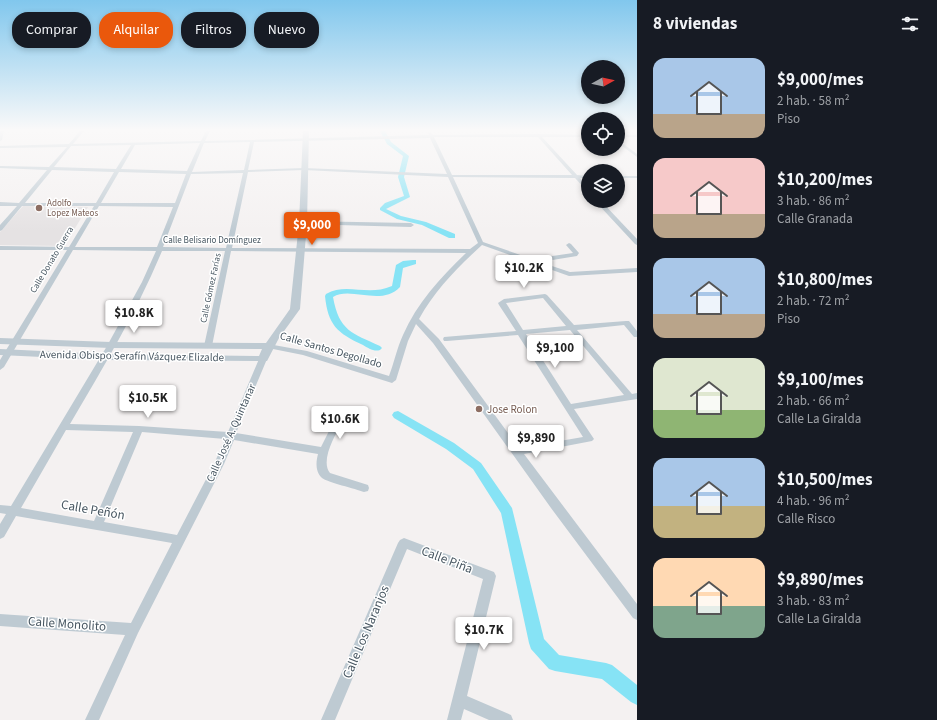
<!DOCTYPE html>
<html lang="es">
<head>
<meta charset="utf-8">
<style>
	body { margin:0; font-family:"Source Sans 3",sans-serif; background:#242831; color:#f1f3f6; height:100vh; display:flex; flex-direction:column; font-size:15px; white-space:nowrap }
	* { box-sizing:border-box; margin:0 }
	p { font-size:13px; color:#9ea1a6 }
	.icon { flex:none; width:22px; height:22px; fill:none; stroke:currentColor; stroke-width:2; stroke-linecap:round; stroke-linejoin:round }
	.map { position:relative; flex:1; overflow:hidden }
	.sheet { display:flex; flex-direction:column; background:#171b24; width:300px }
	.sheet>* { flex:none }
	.hud { position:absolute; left:12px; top:12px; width:380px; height:36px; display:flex; gap:8px }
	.needle { width:26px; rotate:82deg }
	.buttons { position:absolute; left:581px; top:60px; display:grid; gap:8px }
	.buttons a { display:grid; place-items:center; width:44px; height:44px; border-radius:50%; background:#171b24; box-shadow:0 2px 6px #0003; font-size:20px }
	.price { position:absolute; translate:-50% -34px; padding:0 9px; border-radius:4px; background:#fff; color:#222; font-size:13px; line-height:26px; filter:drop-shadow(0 1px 2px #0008) }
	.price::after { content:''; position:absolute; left:50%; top:24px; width:12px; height:9px; margin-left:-6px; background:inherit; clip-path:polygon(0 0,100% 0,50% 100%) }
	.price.active { background:#ea580c; color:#fff }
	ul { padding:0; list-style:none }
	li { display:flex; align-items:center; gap:12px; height:100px; padding:0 16px }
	li span { display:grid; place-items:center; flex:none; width:112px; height:80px; border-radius:12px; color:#555 }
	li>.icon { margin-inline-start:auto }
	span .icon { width:48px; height:48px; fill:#fffc; stroke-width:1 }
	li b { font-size:17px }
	h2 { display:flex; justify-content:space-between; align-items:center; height:48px; padding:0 16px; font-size:17px }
	.tag { padding:0 14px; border-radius:16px; background:#171b24; box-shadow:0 2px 6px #0003; font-size:14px; line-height:36px }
	.tag.active { background:#ea580c; color:#fff }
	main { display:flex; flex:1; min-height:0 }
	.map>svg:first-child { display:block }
	.education { fill:#e5e2e3 }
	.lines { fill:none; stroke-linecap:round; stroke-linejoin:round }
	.canal { fill:#86e3f5; fill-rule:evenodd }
	.minor { fill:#becad2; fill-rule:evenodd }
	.tertiary { fill:#becad2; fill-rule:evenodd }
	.education-dot { fill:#8d6e63; stroke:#fff; stroke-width:1.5 }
	.labels { text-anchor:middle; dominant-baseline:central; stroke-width:3; stroke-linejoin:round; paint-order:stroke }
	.far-education-label { font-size:9px; fill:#785e54; stroke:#fff; text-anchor:start }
	.far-street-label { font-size:9px; fill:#475661; stroke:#fff }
	.street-label { font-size:11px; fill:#475661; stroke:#fff }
	.education-label { font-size:11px; fill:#785e54; stroke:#fff; text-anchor:start }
	.near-street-label { font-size:13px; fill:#475661; stroke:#fff }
</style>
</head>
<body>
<main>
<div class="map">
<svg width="637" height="720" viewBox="0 0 637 720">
	<rect width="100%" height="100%" fill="#f4f1f1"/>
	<!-- education -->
	<path class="education" d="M23,206l65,1 -24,39 -64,-1v-13z"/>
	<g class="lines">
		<!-- canal -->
		<path class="canal" d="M380,131h5l6,11 18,14 -5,21 6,20 -24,12 15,7 25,6 29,12v4h-6l-27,-13 -25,-6 -17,-9v-2l5,-5 19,-7 -6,-19 5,-21 -16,-12z
			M413,260h3v4l-13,4 -3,19c-19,20 -49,-1 -67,10 6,34 19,36 47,49l2,2 -2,2c-6,2 -12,-2 -17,-5 -26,-12 -35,-20 -38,-49l1,-2c21,-12 41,3 66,-8l4,-21 7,-4z
			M398,411l56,32 27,20 31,45 32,131 15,16 47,8 6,2 25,20v20l-6,-3 -29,-23 -47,-8 -6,-2 -18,-20 -2,-6 -28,-130 -28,-44 -27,-20 -52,-31 -2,-3 2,-3z"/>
		<!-- minor -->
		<path class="minor" d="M0,131h4l-2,9 -2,1z
			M80,131h4l-11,13 128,-3 5,-10h4l-5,10 224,-6 -1,-2 2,-1 3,3 105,-1 50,1v2h-46l35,38 11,1v2h-8l8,9v5l-13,-14 -122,-1 30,65 49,17 41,-6 -7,-8 3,-2 2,1 8,9 -2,3 -37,6 30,10 67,-4v4l-68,4 -87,-31c-24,22 -47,45 -63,74l20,20 80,109 64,-11 -65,-102 -71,6h-3l-1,-2 1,-2 72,-6 -17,-26 -1,-2 6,-4 41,-5 2,1 27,30 52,-4h3l8,10v6h-3l-10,-12 -47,5 55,64 5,-1v6l-63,10 20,30 -2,2 -68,13 113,150v16l-4,-2 -82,-110 -118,-165 -17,-19 -8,17 -12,39 -4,3 -89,-28 -35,-7 -4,-2 4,-2 39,7 82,25c5,-13 8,-28 14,-41 14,-32 38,-58 63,-82l-235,-2 -19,95 -4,2 -4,-2 21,-95h-63c-25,60 -59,117 -92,173l69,2 89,6 31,-73 4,-2 4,2 -31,74 85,14 13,-26h6l2,2c-7,12 -22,38 -12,50l38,12 1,3 -1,3 -4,1c-8,-3 -37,-10 -42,-14 -7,-7 -6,-16 -4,-24l-84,-14 -10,24 -86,169 -39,87h-14l40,-85 -125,-9v-12l131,9 41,-80 -156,-27 -12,21 -4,2v-15l6,-10 -6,-1v-8l11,1 96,-160 35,-64 14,-31 -83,-1 -69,117 -4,3v-10l67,-110h-67v-4l69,1 25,-41h-72l-20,24 -2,1v-6l17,-19h-17v-4l19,1 28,-33 -47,-2v-2l49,1 18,-20 -67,1v-2l69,-2zM434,137h104l34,38h-120zM430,138l17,36 -143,-6 -56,2 6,-28zM250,142l-6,28 -52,2 12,-29zM200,143l-13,28 -66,-2 14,-24zM131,145l-15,24 -62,-2 17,-21zM52,170l62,2 -18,31h-71zM304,170l144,7 30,66 -8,6 -238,-1 16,-76zM119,172l67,2 -11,29h-74zM243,173l-17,75 -63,-1 28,-73zM99,206l74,1 -16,40h-82zM543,298l23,28 -43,4 -17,-27zM570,330l54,65 -53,9 -45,-70zM66,430l67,2 -39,89 -73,-13zM142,432l83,7 -11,25 -37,71 -73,-13z
			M618,135h19v2h-19z
			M618,140l19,14v3l-19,-14z
			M618,176h19v2h-19z
			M595,201h6l36,38v6l-2,-1z
			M303,221l108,2 3,2 -3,2 -110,-3 -1,-1z
			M404,538l90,34 2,4 -29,120 44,19 2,5h-24l-25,-11 -3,11h-14l36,-141 -76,-30 -72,171h-14l77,-177 2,-3z"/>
		<!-- tertiary -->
		<path class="tertiary" d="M303,131h6l-2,92 -7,86 -21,29 -12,23 -162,-1 -105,-5v-6l105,5 154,2 3,-7 -151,-1 -111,-4v-6l111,4 155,1 24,-34 9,-86z"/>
	</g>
	<!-- sky -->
	<linearGradient id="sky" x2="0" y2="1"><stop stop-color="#81c7ed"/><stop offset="0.56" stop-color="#faf9f9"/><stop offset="1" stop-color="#faf9f9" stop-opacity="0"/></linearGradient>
	<rect width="637" height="232" fill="url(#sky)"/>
	<!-- markers -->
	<g class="education-dot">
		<circle cx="39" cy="208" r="4"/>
		<circle cx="479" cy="409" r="4"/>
	</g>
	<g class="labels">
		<!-- far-education labels -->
		<g class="far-education-label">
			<text x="47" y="203">Adolfo<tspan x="47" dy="10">Lopez Mateos</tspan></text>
		</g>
		<!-- far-street labels -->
		<g class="far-street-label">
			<text x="212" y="240">Calle Belisario Domínguez</text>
			<text transform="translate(52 260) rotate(-59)">Calle Donato Guerra</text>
			<text transform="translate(211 288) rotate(-78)">Calle Gómez Farías</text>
		</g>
		<!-- street labels -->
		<g class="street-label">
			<text transform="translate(331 350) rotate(16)">Calle Santos Degollado</text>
			<text transform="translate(132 356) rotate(1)">Avenida Obispo Serafín Vázquez Elizalde</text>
			<text transform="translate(231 433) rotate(-66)">Calle José A. Quintanar</text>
		</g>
		<!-- education labels -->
		<g class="education-label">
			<text x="487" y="409">Jose Rolon</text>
		</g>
		<!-- near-street labels -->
		<g class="near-street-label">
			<text transform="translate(93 510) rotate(10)">Calle Peñón</text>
			<text transform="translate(447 560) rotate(21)">Calle Piña</text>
			<text transform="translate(67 624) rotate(4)">Calle Monolito</text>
			<text transform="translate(366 632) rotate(-67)">Calle Los Naranjos</text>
		</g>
	</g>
</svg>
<div class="buttons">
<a><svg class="needle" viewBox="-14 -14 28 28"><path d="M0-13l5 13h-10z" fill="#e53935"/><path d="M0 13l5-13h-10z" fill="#9ea1a6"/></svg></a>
<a><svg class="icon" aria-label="locate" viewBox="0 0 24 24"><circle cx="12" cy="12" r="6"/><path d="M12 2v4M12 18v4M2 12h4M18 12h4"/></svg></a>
<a><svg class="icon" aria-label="layers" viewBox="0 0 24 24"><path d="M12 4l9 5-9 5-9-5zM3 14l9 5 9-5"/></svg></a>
</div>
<b class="price active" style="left:312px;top:246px">$9,000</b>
<b class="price" style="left:524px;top:289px">$10.2K</b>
<b class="price" style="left:134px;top:334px">$10.8K</b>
<b class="price" style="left:555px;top:369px">$9,100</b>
<b class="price" style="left:148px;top:419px">$10.5K</b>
<b class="price" style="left:340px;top:440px">$10.6K</b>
<b class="price" style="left:536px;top:459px">$9,890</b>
<b class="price" style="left:484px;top:651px">$10.7K</b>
<div class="hud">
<a class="tag">Comprar</a>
<a class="tag active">Alquilar</a>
<a class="tag">Filtros</a>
<a class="tag">Nuevo</a>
</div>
</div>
<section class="sheet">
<h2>8 viviendas<svg class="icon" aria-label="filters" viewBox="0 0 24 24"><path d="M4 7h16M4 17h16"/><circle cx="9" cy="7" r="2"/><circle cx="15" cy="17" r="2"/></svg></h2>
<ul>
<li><span style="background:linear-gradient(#a9c7e8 70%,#b9a48a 0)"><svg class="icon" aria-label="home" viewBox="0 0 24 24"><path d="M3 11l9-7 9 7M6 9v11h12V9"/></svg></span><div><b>$9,000/mes</b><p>2 hab. · 58 m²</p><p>Piso</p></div></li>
<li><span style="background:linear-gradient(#f6c9c9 70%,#b9a48a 0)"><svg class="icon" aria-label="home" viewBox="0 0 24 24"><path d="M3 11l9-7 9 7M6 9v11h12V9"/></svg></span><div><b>$10,200/mes</b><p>3 hab. · 86 m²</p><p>Calle Granada</p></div></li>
<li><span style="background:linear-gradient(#a9c7e8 70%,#b9a48a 0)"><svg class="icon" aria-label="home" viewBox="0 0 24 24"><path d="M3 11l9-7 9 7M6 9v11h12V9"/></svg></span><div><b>$10,800/mes</b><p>2 hab. · 72 m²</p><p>Piso</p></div></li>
<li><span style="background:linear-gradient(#dfe7d0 65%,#8fb573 0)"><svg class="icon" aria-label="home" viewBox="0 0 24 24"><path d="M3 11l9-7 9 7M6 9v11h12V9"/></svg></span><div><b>$9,100/mes</b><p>2 hab. · 66 m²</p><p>Calle La Giralda</p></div></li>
<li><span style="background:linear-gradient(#a9c7e8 60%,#c2b280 0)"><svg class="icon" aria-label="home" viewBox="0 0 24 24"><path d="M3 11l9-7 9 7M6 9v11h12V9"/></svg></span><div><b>$10,500/mes</b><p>4 hab. · 96 m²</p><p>Calle Risco</p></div></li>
<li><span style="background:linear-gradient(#ffd9b3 60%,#7fa58c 0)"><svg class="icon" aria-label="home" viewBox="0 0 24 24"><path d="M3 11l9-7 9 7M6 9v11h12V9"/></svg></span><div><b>$9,890/mes</b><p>3 hab. · 83 m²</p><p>Calle La Giralda</p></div></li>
</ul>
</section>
</main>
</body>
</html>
